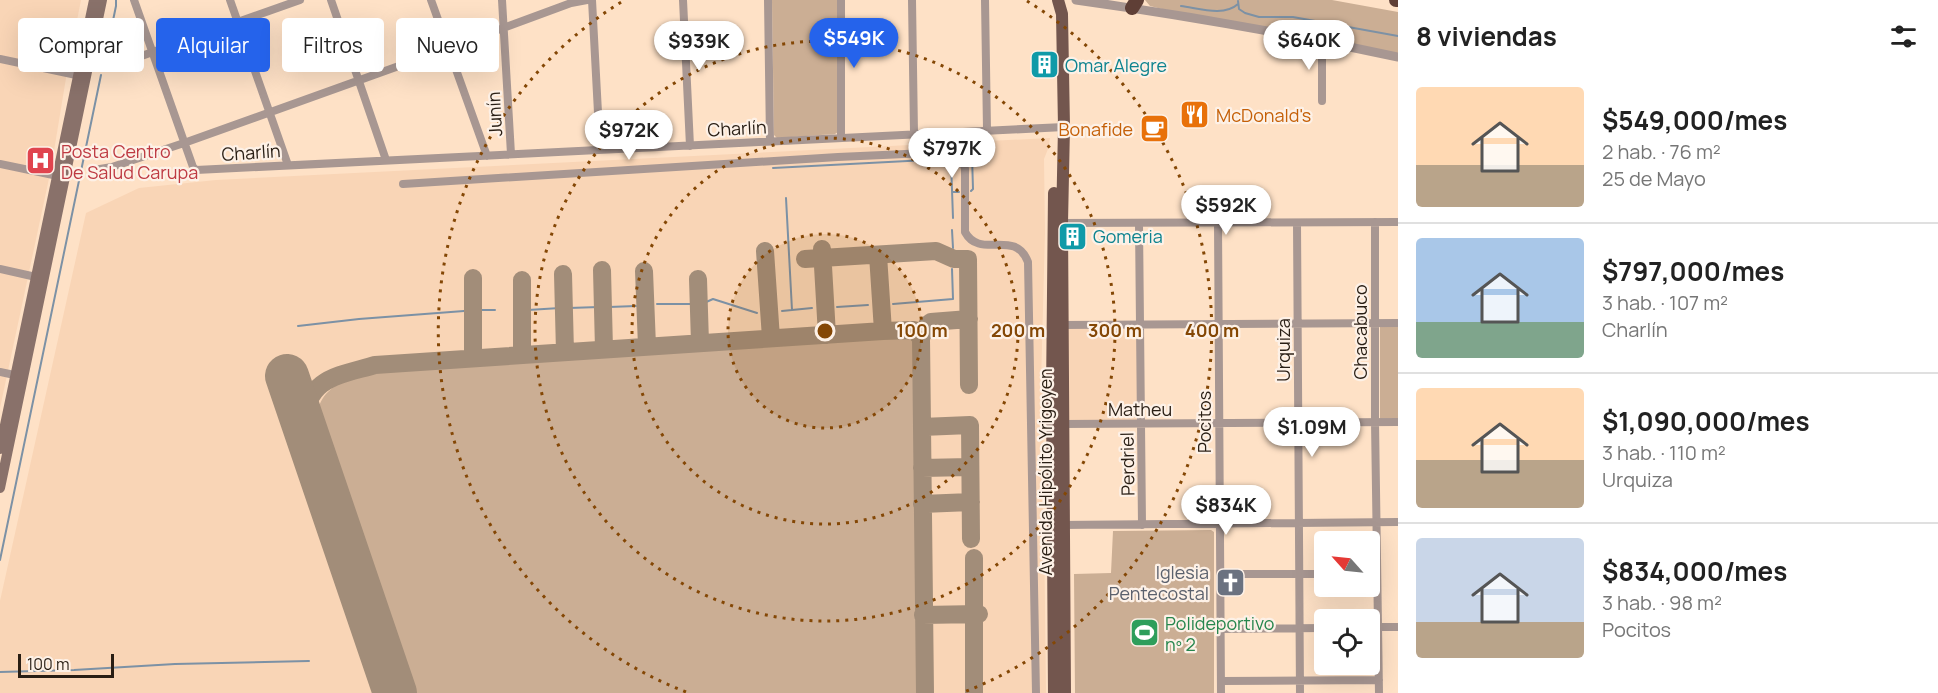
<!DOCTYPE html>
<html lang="es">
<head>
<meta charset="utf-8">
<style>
	body { margin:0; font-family:Manrope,sans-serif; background:#f2f2f2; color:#222; height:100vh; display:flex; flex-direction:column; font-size:22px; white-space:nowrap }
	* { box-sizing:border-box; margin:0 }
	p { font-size:20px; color:#767676 }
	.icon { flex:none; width:33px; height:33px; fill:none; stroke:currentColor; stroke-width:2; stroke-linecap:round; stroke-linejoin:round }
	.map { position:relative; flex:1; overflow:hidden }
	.sheet { display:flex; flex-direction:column; background:#fff; width:540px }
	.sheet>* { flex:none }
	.top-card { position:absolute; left:18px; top:18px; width:570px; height:54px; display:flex; gap:12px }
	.needle { width:39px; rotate:297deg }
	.buttons { position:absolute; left:1314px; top:531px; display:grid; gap:12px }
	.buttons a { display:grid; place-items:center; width:66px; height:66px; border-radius:6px; background:#fff; box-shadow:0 6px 24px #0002; font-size:30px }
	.scale { position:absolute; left:18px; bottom:15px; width:96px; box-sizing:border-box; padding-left:6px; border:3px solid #291e14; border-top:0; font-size:16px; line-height:21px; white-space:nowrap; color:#291e14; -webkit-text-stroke:4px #fdf1e7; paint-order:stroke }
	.price { position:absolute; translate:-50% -51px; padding:0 14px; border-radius:21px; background:#fff; color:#222; font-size:20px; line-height:39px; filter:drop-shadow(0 2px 3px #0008) }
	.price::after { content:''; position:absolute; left:50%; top:36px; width:18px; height:14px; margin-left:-9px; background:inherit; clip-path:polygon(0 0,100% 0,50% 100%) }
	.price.selected { background:#2563eb; color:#fff }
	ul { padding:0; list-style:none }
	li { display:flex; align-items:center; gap:18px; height:150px; padding:0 18px }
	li+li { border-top:2px solid #e0e0e0 }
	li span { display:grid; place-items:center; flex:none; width:168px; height:120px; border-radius:6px; color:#555 }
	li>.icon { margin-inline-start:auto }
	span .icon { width:72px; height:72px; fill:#fffc; stroke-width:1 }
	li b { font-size:26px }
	h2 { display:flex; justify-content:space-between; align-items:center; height:72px; padding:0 18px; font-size:26px }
	.tag { padding:0 21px; border-radius:6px; background:#fff; box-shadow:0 6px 24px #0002; font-size:21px; line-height:54px }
	.tag.selected { background:#2563eb; color:#fff }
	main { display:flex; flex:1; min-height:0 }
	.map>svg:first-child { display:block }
	.built { fill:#f9d5b6 }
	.green { fill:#cbae94 }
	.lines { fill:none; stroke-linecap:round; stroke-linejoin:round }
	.stream { stroke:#7c91a5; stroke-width:2 }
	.taxiway { stroke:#a28d79; stroke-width:18 }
	.runway { stroke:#a28d79; stroke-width:44 }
	.minor { stroke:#a89792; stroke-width:8 }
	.tertiary { stroke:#a89792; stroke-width:9 }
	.secondary { stroke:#89716a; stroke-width:10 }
	.primary { stroke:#73564e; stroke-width:12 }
	.motorway { stroke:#5f3f36; stroke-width:14 }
	.ring { fill:none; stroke:#844705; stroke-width:3; stroke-dasharray:3 6 }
	.labels { text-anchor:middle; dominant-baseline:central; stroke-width:4.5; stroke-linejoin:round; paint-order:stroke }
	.culture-label { font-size:18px; fill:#0d838f; stroke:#fdf1e7; text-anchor:start }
	.street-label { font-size:18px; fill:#291e14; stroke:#fdf1e7 }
	.food-label { font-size:18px; fill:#c56008; stroke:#fdf1e7; text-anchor:start }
	.health-label { font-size:18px; fill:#be3a42; stroke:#fdf1e7; text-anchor:start }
	.worship-label { font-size:18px; fill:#5b616d; stroke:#fdf1e7; text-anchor:end }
	.leisure-label { font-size:18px; fill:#27864d; stroke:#fdf1e7; text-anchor:start }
	.centre { fill:#844705; stroke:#fdf1e7; stroke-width:3 }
	.ring-label { font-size:18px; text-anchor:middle; font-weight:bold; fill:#844705; stroke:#fdf1e7; stroke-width:4.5; stroke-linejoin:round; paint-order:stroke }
</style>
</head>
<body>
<main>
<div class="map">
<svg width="1398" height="693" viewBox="0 0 1398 693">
	<rect width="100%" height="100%" fill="#fee1c6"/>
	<!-- built -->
	<path class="built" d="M0,0h81l-13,66 -17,103 -51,239z
		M1050,138l-2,11 -4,10 1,73 -4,152 3,4 -3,8 3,28 -2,77 2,20 2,172h-1046v-92l86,-388 53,-25 77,-8z
		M1137,327l2,94h-71l-2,-93z"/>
	<!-- green -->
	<path class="green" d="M772,0h66v132l-3,2 -58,4 -3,-3z
		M1145,0h187l66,12v43l-236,-46 -12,-3z
		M1380,326h18v92l-18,1z
		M907,337l4,1 4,6 2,349h-507l-93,-273c0,-39 44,-46 74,-51z
		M1211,530l3,2v161h-139l-1,-119 37,-1 2,-42z"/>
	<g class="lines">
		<!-- stream -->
		<path class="stream" d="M1238,1l1,8 6,4 14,4h34l105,19
			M1181,6c17,2 43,11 57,-2
			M105,59l11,-53v-6
			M773,168l173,-9 5,3 2,56
			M971,191l2,-2 -1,-33
			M953,192h6
			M786,198l6,112
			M952,230l1,18
			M704,303l9,-4 44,14
			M657,304h38
			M893,304l60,-5 -1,-30
			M609,307l27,-1
			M837,307l31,-2
			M569,308l30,-1
			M478,310h17
			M528,310l32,-2
			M782,311l30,-3
			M298,326l61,-7 105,-8
			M0,560l101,-485
			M0,672l74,-2 101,-6 134,-3"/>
		<!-- taxiway -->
		<path class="taxiway" d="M822,249l5,86
			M765,251l6,87
			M878,255l5,76
			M805,259l131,-8 18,8h14l1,126
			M602,270l2,79
			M644,271l3,75
			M563,274l2,78
			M473,278v79
			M698,279l2,64
			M522,354v-74
			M303,425c4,-48 34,-49 72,-60l508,-34 31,-1 7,8
			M922,427l48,-2 1,114
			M922,468l48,-1
			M922,504l49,-2
			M923,615l56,-1
			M925,693l-4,-355 6,-13 4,-3 38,-3
			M974,693v-135"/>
		<!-- runway -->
		<path class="runway" d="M287,376l108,317"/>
		<!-- minor -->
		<path class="minor" d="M134,0l59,167 3,3 868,-43
			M230,0l58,165
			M331,0l55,160
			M431,0l56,156
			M502,0l9,154
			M592,0l8,150
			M683,0l7,146
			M768,0l2,141
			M841,0v137
			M912,0l2,133
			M985,0l2,130
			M0,59l81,17
			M86,61l20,5 10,-1 184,-65
			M1322,101v-60
			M0,164l58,12
			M94,170l18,-3 72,-24 265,-95 122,-45 16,-3
			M403,184l435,-27 112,-5c8,3 14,8 15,17v63c15,28 50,-4 63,30l8,431
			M1375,222v200l4,271
			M1060,223l338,-1
			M1218,223l3,470
			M1297,223l3,470
			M1139,224l3,301
			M0,269l36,8
			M1062,325l336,-2
			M0,372l19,4
			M1063,424l335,-2
			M1061,525l337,-3
			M1221,574h103
			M1370,627h28
			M1221,629l103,-1
			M1221,681l158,-1"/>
		<!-- tertiary -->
		<path class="tertiary" d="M1076,0c108,15 215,34 322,57"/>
		<!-- secondary -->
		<path class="secondary" d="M0,449l94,-449
			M0,488l102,-488"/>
		<!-- primary -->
		<path class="primary" d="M1058,0l4,14 2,113 -2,96 3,470
			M1054,693l-2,-300 2,-200"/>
		<!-- motorway -->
		<path class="motorway" d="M1396,0h2
			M1132,8l5,-8"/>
	</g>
	<!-- distance rings -->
	<circle cx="825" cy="331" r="97" fill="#844705" fill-opacity=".12"/>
	<g class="ring">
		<circle cx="825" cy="331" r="97"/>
		<circle cx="825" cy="331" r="193"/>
		<circle cx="825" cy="331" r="290"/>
		<path d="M686 692A387 387 0 0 1 623 1M1027 1A387 387 0 0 1 964 692"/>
	</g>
	<!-- icons -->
	<defs>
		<symbol id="building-square" viewBox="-11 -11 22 22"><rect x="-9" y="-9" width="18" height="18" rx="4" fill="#0f9aa8" stroke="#fdf1e7"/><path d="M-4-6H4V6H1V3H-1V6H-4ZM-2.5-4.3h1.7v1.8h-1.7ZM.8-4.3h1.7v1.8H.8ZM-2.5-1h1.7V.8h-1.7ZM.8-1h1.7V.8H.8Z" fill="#fff"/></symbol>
		<symbol id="restaurant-square" viewBox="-11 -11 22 22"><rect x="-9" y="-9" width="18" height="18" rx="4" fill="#e8710a" stroke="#fdf1e7"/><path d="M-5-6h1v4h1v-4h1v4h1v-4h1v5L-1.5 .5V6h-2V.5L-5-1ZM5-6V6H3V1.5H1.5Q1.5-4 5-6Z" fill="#fff"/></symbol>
		<symbol id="cafe-square" viewBox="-11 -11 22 22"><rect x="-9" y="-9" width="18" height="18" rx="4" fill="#e8710a" stroke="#fdf1e7"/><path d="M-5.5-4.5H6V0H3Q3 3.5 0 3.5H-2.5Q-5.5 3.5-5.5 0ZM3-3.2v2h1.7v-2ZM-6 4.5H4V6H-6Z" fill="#fff"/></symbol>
		<symbol id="hospital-square" viewBox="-11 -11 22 22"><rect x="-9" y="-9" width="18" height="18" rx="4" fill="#e0444e" stroke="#fdf1e7"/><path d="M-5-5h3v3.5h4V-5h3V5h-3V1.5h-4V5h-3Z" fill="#fff"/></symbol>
		<symbol id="church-square" viewBox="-11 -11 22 22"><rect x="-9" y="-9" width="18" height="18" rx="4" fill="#6b7280" stroke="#fdf1e7"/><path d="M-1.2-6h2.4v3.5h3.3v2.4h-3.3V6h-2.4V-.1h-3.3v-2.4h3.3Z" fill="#fff"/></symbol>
		<symbol id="stadium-square" viewBox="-11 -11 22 22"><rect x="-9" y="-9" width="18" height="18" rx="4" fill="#2e9e5b" stroke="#fdf1e7"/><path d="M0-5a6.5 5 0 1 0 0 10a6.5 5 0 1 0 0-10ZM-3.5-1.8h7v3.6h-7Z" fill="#fff"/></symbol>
	</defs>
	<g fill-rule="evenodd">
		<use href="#building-square" x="1028" y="48" width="33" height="33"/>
		<use href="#restaurant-square" x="1178" y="98" width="33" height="33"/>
		<use href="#cafe-square" x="1138" y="112" width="33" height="33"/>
		<use href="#hospital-square" x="24" y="144" width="33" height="33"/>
		<use href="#building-square" x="1056" y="220" width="33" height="33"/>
		<use href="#church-square" x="1214" y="566" width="33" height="33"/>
		<use href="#stadium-square" x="1128" y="616" width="33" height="33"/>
	</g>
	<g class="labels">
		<!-- culture labels -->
		<g class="culture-label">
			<text x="1065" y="65">Omar Alegre</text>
			<text x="1093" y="236">Gomeria</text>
		</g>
		<!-- street labels -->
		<g class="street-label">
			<text transform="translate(494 114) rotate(-93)">Junín</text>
			<text transform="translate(737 128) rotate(-3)">Charlín</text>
			<text transform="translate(251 152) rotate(-4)">Charlín</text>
			<text transform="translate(1360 332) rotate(-90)">Chacabuco</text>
			<text transform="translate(1283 350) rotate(-90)">Urquiza</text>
			<text x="1140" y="409">Matheu</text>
			<text transform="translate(1204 422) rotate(-90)">Pocitos</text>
			<text transform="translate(1127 464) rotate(-91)">Perdriel</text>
			<text transform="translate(1045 472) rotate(-90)">Avenida Hipólito Yrigoyen</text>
		</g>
		<!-- food labels -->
		<g class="food-label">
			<text x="1216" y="115">McDonald's</text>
			<text x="1133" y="129" text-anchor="end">Bonafide</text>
		</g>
		<!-- health labels -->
		<g class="health-label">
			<text x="61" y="151">Posta Centro<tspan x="61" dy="21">De Salud Carupa</tspan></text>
		</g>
		<!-- worship labels -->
		<g class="worship-label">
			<text x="1209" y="572">Iglesia<tspan x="1209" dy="21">Pentecostal</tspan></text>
		</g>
		<!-- leisure labels -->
		<g class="leisure-label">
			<text x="1165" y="623">Polideportivo<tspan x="1165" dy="21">nº 2</tspan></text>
		</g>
	</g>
	<circle cx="825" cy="331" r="9" class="centre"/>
	<g class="ring-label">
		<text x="922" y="337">100 m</text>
		<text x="1018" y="337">200 m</text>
		<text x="1115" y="337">300 m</text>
		<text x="1212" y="337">400 m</text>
	</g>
</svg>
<div class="buttons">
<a><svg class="needle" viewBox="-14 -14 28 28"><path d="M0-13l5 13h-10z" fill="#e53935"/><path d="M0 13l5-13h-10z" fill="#767676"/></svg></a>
<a><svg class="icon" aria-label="locate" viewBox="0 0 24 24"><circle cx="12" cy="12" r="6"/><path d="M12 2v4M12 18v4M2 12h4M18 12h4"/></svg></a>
</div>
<div class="scale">100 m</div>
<b class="price selected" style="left:854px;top:69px">$549K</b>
<b class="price" style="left:1309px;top:71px">$640K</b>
<b class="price" style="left:699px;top:72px">$939K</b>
<b class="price" style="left:629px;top:161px">$972K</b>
<b class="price" style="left:952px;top:179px">$797K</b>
<b class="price" style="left:1226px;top:236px">$592K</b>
<b class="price" style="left:1312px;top:458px">$1.09M</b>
<b class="price" style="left:1226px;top:536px">$834K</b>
<div class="top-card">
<a class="tag">Comprar</a>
<a class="tag selected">Alquilar</a>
<a class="tag">Filtros</a>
<a class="tag">Nuevo</a>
</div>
</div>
<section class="sheet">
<h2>8 viviendas<svg class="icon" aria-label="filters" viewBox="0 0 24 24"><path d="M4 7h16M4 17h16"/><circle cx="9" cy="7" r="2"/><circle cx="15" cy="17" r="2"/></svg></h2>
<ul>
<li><span style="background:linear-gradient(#ffd9b3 65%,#b9a48a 0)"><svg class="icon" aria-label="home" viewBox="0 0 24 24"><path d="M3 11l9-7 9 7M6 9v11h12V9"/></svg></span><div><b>$549,000/mes</b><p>2 hab. · 76 m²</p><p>25 de Mayo</p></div></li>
<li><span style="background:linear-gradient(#a9c7e8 70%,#7fa58c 0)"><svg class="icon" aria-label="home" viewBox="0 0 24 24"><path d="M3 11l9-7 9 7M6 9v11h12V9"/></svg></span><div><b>$797,000/mes</b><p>3 hab. · 107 m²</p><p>Charlín</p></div></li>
<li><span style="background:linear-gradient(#ffd9b3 60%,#b9a48a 0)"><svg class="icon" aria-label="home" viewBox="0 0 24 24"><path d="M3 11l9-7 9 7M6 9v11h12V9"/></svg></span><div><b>$1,090,000/mes</b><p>3 hab. · 110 m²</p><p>Urquiza</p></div></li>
<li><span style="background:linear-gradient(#c9d6e8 70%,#b9a48a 0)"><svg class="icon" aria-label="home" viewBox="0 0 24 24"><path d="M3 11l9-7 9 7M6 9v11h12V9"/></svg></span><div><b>$834,000/mes</b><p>3 hab. · 98 m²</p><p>Pocitos</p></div></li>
</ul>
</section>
</main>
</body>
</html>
